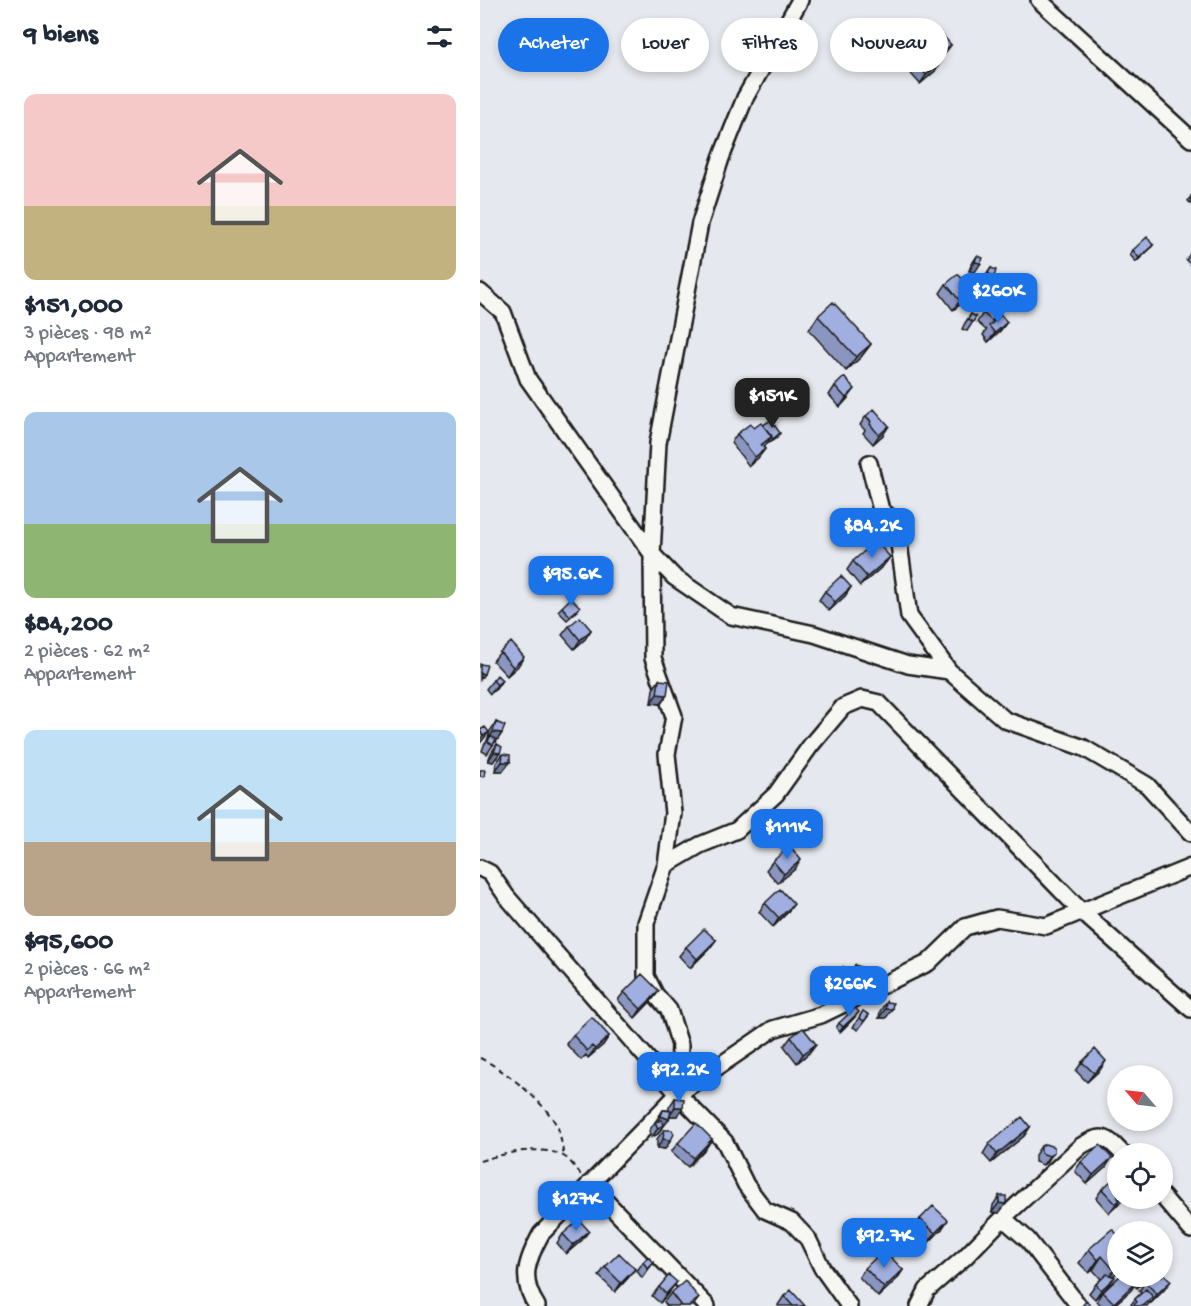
<!DOCTYPE html>
<html lang="fr">
<head>
<meta charset="utf-8">
<style>
	body { margin:0; font-family:"Gochi Hand",sans-serif; background:#f6f6f7; color:#1f2937; height:100vh; display:flex; flex-direction:column; font-size:22px; white-space:nowrap }
	* { box-sizing:border-box; margin:0 }
	p { font-size:20px; color:#747a83 }
	.icon { flex:none; width:33px; height:33px; fill:none; stroke:currentColor; stroke-width:2; stroke-linecap:round; stroke-linejoin:round }
	.map { position:relative; flex:1; overflow:hidden }
	.sheet { display:flex; flex-direction:column; background:#fff; width:480px }
	.sheet>* { flex:none }
	.banner { position:absolute; left:18px; top:18px; width:570px; height:54px; display:flex; gap:12px }
	.needle { width:39px; rotate:298deg }
	.buttons { position:absolute; left:627px; top:1065px; display:grid; gap:12px }
	.buttons a { display:grid; place-items:center; width:66px; height:66px; border-radius:50%; background:#fff; box-shadow:0 3px 9px #0003; font-size:30px }
	.price { position:absolute; translate:-50% -51px; padding:0 14px; border-radius:12px; background:#1a73e8; color:#fff; font-size:20px; line-height:39px; filter:drop-shadow(0 2px 3px #0008) }
	.price::after { content:''; position:absolute; left:50%; top:36px; width:18px; height:14px; margin-left:-9px; background:inherit; clip-path:polygon(0 0,100% 0,50% 100%) }
	.price.active { background:#222; color:#fff }
	ul { padding:0; list-style:none }
	li { display:grid; align-content:center; gap:12px; height:318px; padding:0 24px }
	li span { display:grid; place-items:center; height:186px; border-radius:12px; color:#555 }
	li>.icon { margin-inline-start:auto }
	span .icon { width:108px; height:108px; fill:#fffc; stroke-width:1 }
	li b { font-size:26px }
	h2 { display:flex; justify-content:space-between; align-items:center; height:72px; padding:0 24px; font-size:26px }
	.tag { padding:0 21px; border-radius:27px; background:#fff; box-shadow:0 3px 9px #0003; font-size:21px; line-height:54px }
	.tag.active { background:#1a73e8; color:#fff }
	main { display:flex; flex:1; min-height:0 }
	.map>svg:first-child { display:block }
	.lines { fill:none; stroke-linecap:round; stroke-linejoin:round }
	.minor-casing { stroke:#1c1c1c; stroke-width:20 }
	.path { stroke:#1c1c1c; stroke-width:2; stroke-dasharray:6 4.5; stroke-linecap:butt }
	.minor { stroke:#f6f6f2; stroke-width:15 }
	.wall { fill:#8a96c0; stroke:#1c1c1c; stroke-width:1.5 }
	.shaded-wall { fill:#707a9c; stroke:#1c1c1c; stroke-width:1.5 }
	.building { fill:#a0afdf; stroke:#1c1c1c; stroke-width:1.5 }
</style>
</head>
<body>
<main>
<section class="sheet">
<h2>9 biens<svg class="icon" aria-label="filters" viewBox="0 0 24 24"><path d="M4 7h16M4 17h16"/><circle cx="9" cy="7" r="2"/><circle cx="15" cy="17" r="2"/></svg></h2>
<ul>
<li><span style="background:linear-gradient(#f6c9c9 60%,#c2b280 0)"><svg class="icon" aria-label="home" viewBox="0 0 24 24"><path d="M3 11l9-7 9 7M6 9v11h12V9"/></svg></span><div><b>$151,000</b><p>3 pièces · 98 m²</p><p>Appartement</p></div></li>
<li><span style="background:linear-gradient(#a9c7e8 60%,#8fb573 0)"><svg class="icon" aria-label="home" viewBox="0 0 24 24"><path d="M3 11l9-7 9 7M6 9v11h12V9"/></svg></span><div><b>$84,200</b><p>2 pièces · 62 m²</p><p>Appartement</p></div></li>
<li><span style="background:linear-gradient(#bfe0f5 60%,#b9a48a 0)"><svg class="icon" aria-label="home" viewBox="0 0 24 24"><path d="M3 11l9-7 9 7M6 9v11h12V9"/></svg></span><div><b>$95,600</b><p>2 pièces · 66 m²</p><p>Appartement</p></div></li>
</ul>
</section>
<div class="map">
<svg width="711" height="1306" viewBox="0 0 711 1306">
	<rect width="100%" height="100%" fill="#e5e8ee"/>
	<filter id="ink" filterUnits="userSpaceOnUse"><feTurbulence type="fractalNoise" baseFrequency=".0167" numOctaves="2"/><feDisplacementMap in="SourceGraphic" scale="12" xChannelSelector="R" yChannelSelector="G"/><feConvolveMatrix kernelMatrix="1 2 1 2 8 2 1 2 1" color-interpolation-filters="sRGB"/></filter>
	<g filter="url(#ink)">
		<g class="lines">
			<defs>
				<path id="minor" d="M559,0l152,139
					M0,292l23,20 25,67 124,175 22,23 57,39 83,18 94,31 41,6 56,49 79,28 63,37 44,48
					M389,463l12,47 15,12 13,94 40,55
					M186,865l34,-20 37,-15 39,-36 35,-49 32,-38 19,-8 17,4 203,209 109,97
					M0,868l10,5 17,24 171,197 47,48 21,43 19,25 27,12 16,17 14,29 27,38
					M198,1094l2,-49 -11,-35 -14,-16 -9,-18v-53l20,-58 7,-52 -6,-59 7,-38 -21,-58 -1,-104 6,-111 42,-220 21,-65 24,-60 55,-98
					M109,1184l118,122
					M682,1196l29,34
					M523,1218l78,-72c22,-13 25,-10 42,8
					M57,1306c-18,-27 -10,-46 4,-72l137,-140 95,-65 48,-14 107,-52 37,-36 32,-9 49,8 145,-59
					M439,1306l8,-16 38,-33 38,-39 25,22 51,66"/>
			</defs>
			<!-- minor casing -->
			<use href="#minor" class="minor-casing"/>
			<!-- path -->
			<path class="path" d="M0,1058c24,11 67,46 78,70 3,8 4,20 6,28
				M0,1161c22,-7 63,-18 85,-4 6,4 11,12 16,18"/>
			<!-- minor -->
			<use href="#minor" class="minor"/>
		</g>
		<!-- wall -->
		<path class="wall" d="M449,41l22,4 -7,9 -6,5 -3,12 -15,13 -15,-17 7,-9 13,-12z
			M711,196v8l-3,-3z
			M673,245l-3,4 -14,13 -6,-7 3,-5z
			M711,252v13l-5,-5z
			M497,256l-2,16 -6,-1 2,-6z
			M511,268l3,9 -6,9 -6,-4 -8,13 -4,-2 -4,7 -13,10 -13,-17 6,-9 24,5 7,-10 5,2z
			M503,313l16,1 -6,8h14l-7,9 -12,11 -5,-7 4,-6 -1,1 -9,-8z
			M491,314l5,3 -9,14 -5,-2 3,-6z
			M338,316l53,28 -10,13 -15,14 -37,-41z
			M355,386l13,12 -8,9 -11,-12z
			M386,416l17,19 -10,9 -10,-11 2,-3 -5,-5z
			M283,425l17,8 -3,4 -8,6 -1,-1 -5,5 2,2 -7,9 -9,8 -18,-23 6,-9z
			M410,557l-7,9 -23,20 -13,-16 6,-9z
			M371,587l-6,9 -16,15 -10,-11 6,-9z
			M82,607l15,4 -10,9 -9,-9z
			M89,626l22,4 -6,9 -11,10 -12,-14z
			M20,652l18,14 -11,10 -14,-15z
			M13,680h9l-6,9 -6,5 -4,-5z
			M179,680l2,24 -10,-1 2,-14z
			M16,722l6,11 -6,9h-1l-8,12 -5,-3 2,-6 3,-4 3,-10z
			M17,744l3,9 -7,9 -5,-1 3,-8z
			M23,754l7,8 -7,9h-8l1,-8z
			M293,861l22,8 -17,14 -12,-13z
			M285,903l22,10 -14,14 -14,-15z
			M236,940l-7,9 -19,19 -11,-12 7,-9z
			M375,965l1,11 4,5 -6,9 -5,3 -4,-4 6,-7 -4,-2 2,-6z
			M363,967l2,13 -5,12 -7,6 -5,-4 -9,5 -3,-4 9,-16 8,4v-2z
			M179,991l-7,9 -17,18 -17,-18 6,-8z
			M406,1002v16h-7l1,-7z
			M383,1011l6,4 -11,15 -5,-3z
			M375,1017l-15,15 -4,-4 3,-5z
			M93,1035l36,1 -6,9 -15,13 -2,-3 -5,5 -15,-16z
			M311,1037l18,16 -12,10 -13,-17z
			M602,1062l18,8 -13,12 -11,-11z
			M195,1098l8,9 -6,9h-7l-1,3 -11,15 -6,3 -3,-6 14,-21h6v-3z
			M550,1127l-6,9 -33,27 -8,-9 6,-10z
			M184,1130l7,10 -6,9 -8,-1v-9z
			M232,1139l-6,9 -18,19 -17,-15 7,-9z
			M561,1146l13,1 -6,14 -5,4 -8,-3v-7z
			M601,1162l25,5 -19,17 -12,-13z
			M622,1189l16,9h7l-16,15 -13,-15z
			M519,1196v17l-7,-1 1,-7z
			M440,1219l22,10 -13,13 -15,-14z
			M83,1234l19,6 -16,14 -9,-11z
			M638,1235v37l-5,4 -5,10 -13,13 -6,-6 7,-9 5,-5 -8,-9 -4,3 -10,-10 10,-14z
			M163,1262h11l-12,16 -5,-7z
			M125,1267l30,2 -7,9 -13,14 -16,-16z
			M385,1268l38,2 -6,9 -19,18 -19,-20z
			M640,1276h29l-12,12 -3,-3 -3,5 -18,16h-11l-5,-5 6,-9z
			M665,1282l19,8 -13,13 -1,-1 -3,4h-17l5,-7 6,-6 -2,-2z
			M179,1287l11,4 -10,12 -8,-7z
			M191,1293l28,5 -6,8h-26l-3,-4z
			M304,1296l21,10h-27v-1z"/>
		<!-- shaded-wall -->
		<path class="shaded-wall" d="M471,45l-7,9 -11,9 6,-9z
			M461,62l-6,9 -15,13 6,-9z
			M673,245l-3,4 -14,13 3,-4z
			M495,262l6,1 -6,9 -6,-1z
			M495,284l5,2 -6,9 -4,-2 -4,7 -13,10 7,-9 9,-8z
			M527,322l-7,9 -12,11 7,-9z
			M391,344l-10,13 -15,14 10,-14z
			M375,389l-7,9 -8,9 6,-9z
			M409,426l-6,9 -10,9 6,-9z
			M300,433l-3,4 -8,6 4,-4z
			M292,436l-6,9 -11,9 6,-9z
			M285,449l-7,9 -9,8 6,-9z
			M410,557l-7,9 -23,20 7,-9z
			M371,587l-6,9 -16,15 6,-9z
			M111,630l-6,9 -11,10 6,-9z
			M44,657l-6,9 -11,10 6,-9z
			M0,673l4,1 -4,6z
			M22,680l-6,9 -6,5 7,-9z
			M177,694l10,1 -6,9 -10,-1z
			M9,732l-7,9 -2,2v-4l3,-3z
			M13,732l9,1 -6,9 -7,-1 1,-5 -3,5z
			M14,752l6,1 -7,9 -5,-1z
			M22,762h8l-7,9h-8z
			M321,860l-6,9 -17,14 6,-9z
			M314,904l-7,9 -14,14 6,-9z
			M236,940l-7,9 -19,19 7,-9z
			M373,971l6,2 -6,9 -1,-2 -1,2 -4,-2z
			M380,981l-6,9 -5,3 6,-9z
			M366,983l-6,9 -7,6 7,-9z
			M354,985l-6,9 -9,5 7,-9z
			M179,991l-7,9 -17,18 6,-9z
			M405,1009h7l-6,9h-7z
			M379,1012l-4,5 -15,15 3,-5z
			M129,1036l-6,9 -15,13 7,-9z
			M336,1044l-7,9 -12,10 6,-9z
			M626,1061l-6,9 -13,12 7,-9z
			M195,1107h8l-6,9h-8z
			M181,1116l8,3 -11,15 -6,3 6,-9 -2,-4z
			M550,1127l-6,9 -33,27 6,-9z
			M183,1139l8,1 -6,9 -8,-1z
			M232,1139l-6,9 -18,19 6,-9z
			M574,1152l-6,9 -5,4 6,-9z
			M632,1158l-6,9 -19,17 6,-9z
			M641,1198h4l-16,15 7,-9z
			M519,1203l7,1 -7,9 -7,-1z
			M468,1220l-6,9 -13,13 6,-9z
			M109,1231l-7,9 -16,14 7,-9z
			M622,1256l-9,14 -4,3 9,-13z
			M638,1267v5l-13,11 9,-13z
			M155,1269l-7,9 -13,14 6,-9z
			M423,1270l-6,9 -19,18 6,-9z
			M666,1276h3l-12,12 6,-9z
			M635,1277l-7,9 -13,13 6,-9z
			M657,1281l-6,9 -18,16h-2l3,-3z
			M691,1281l-7,9 -13,13 6,-9z
			M197,1282l-7,9 -10,12 6,-9z"/>
		<!-- building -->
		<path class="building" d="M460,32l11,13 -12,9 -10,-13z
			M446,45l15,17 -15,13 -14,-17z
			M667,237l6,8 -14,13 -6,-8z
			M497,256l6,2 -2,5 -6,-1z
			M511,268l5,2 -2,7 -6,-4z
			M478,274l14,17 -12,10 -14,-17z
			M497,279l5,2 -2,5 -5,-2z
			M353,302l38,42 -15,13 -38,-41z
			M510,306l9,8 -7,7 -9,-8z
			M491,314l5,3 -3,5 -5,-2z
			M521,315l6,7 -12,11 -6,-7z
			M364,377l11,12 -9,9 -11,-12z
			M394,409l15,17 -10,9 -9,-11 1,-3 -5,-5z
			M291,420l9,13 -7,6 -10,-14z
			M281,423l11,13 -11,9 4,4 -10,8 -18,-23 13,-10 4,4z
			M396,541l14,16 -23,20 -14,-16z
			M361,576l10,11 -16,15 -10,-11z
			M91,598l9,9 -10,9 -8,-9z
			M100,617l11,13 -11,10 -11,-14z
			M31,642l13,15 -11,10 -13,-15z
			M0,664l7,1 -3,9 -4,-1z
			M17,675l5,5 -5,5 -4,-5z
			M179,680l10,1 -2,14 -10,-1z
			M16,722l9,4 -3,7 -9,-1z
			M5,727l4,5 -6,4 -3,-6z
			M10,736l6,3 -3,6 -5,-3z
			M17,744l5,3 -2,6 -6,-1z
			M23,754l7,1v7h-8z
			M0,770h5l-1,7 -4,-1z
			M310,846l11,14 -17,14 -11,-13z
			M300,889l14,15 -15,14 -14,-15z
			M224,929l12,11 -19,19 -11,-12z
			M375,965l6,2 -2,6 -6,-2z
			M363,967l6,5 -1,4 -6,1 4,6 -6,6 -6,-4 -8,5 -4,-4 3,-7 9,4 3,-6h5l-3,-5z
			M162,974l17,17 -18,18 -17,-17z
			M376,976l4,5 -5,3 -3,-4z
			M406,1002l7,1 -1,6h-7z
			M375,1008l4,4 -16,15 -4,-4z
			M383,1011l6,4 -5,6 -5,-3z
			M112,1017l17,19 -14,13 -3,-3 -5,5 -14,-16z
			M323,1028l13,16 -13,10 -12,-17z
			M615,1049l11,12 -12,12 -12,-11z
			M195,1098l9,1 -1,8h-8z
			M183,1110l8,1 -2,8 -8,-3z
			M542,1117l8,10 -33,27 -8,-10z
			M182,1120l2,5 -6,3 -3,-6z
			M216,1123l16,16 -18,19 -16,-15z
			M184,1130h8l2,4 -3,6 -8,-1z
			M565,1144l9,3v5l-5,4 -8,-3v-7z
			M620,1145l12,13 -19,17 -12,-13z
			M638,1175v23h3l-5,6 -14,-15z
			M519,1196h7v8l-7,-1z
			M453,1206l15,14 -13,13 -15,-14z
			M99,1220l10,11 -16,14 -10,-11z
			M632,1229l6,6v32l-4,3 -12,-14 -4,4 -9,-11z
			M404,1250l19,20 -19,18 -19,-20z
			M139,1253l16,16 -14,14 -16,-16z
			M168,1257l6,5 -6,7 -5,-7z
			M682,1272l9,9 -14,13 -12,-12 6,-6h11z
			M627,1274l8,3 -14,13 -5,-6z
			M189,1275l8,7 -11,12 -7,-7z
			M640,1276h13l4,5 -23,22 -11,-11z
			M205,1281l14,17 -10,8h-8l-10,-13z
			M666,1289l7,8 -10,9h-10l4,-4 -2,-3z
			M311,1290l14,16h-12l-9,-10z
			M606,1301l5,5h-9z"/>
	</g>
</svg>
<div class="buttons">
<a><svg class="needle" viewBox="-14 -14 28 28"><path d="M0-13l5 13h-10z" fill="#e53935"/><path d="M0 13l5-13h-10z" fill="#747a83"/></svg></a>
<a><svg class="icon" aria-label="locate" viewBox="0 0 24 24"><circle cx="12" cy="12" r="6"/><path d="M12 2v4M12 18v4M2 12h4M18 12h4"/></svg></a>
<a><svg class="icon" aria-label="layers" viewBox="0 0 24 24"><path d="M12 4l9 5-9 5-9-5zM3 14l9 5 9-5"/></svg></a>
</div>
<b class="price" style="left:518px;top:324px">$260K</b>
<b class="price active" style="left:292px;top:429px">$151K</b>
<b class="price" style="left:392px;top:559px">$84.2K</b>
<b class="price" style="left:91px;top:607px">$95.6K</b>
<b class="price" style="left:307px;top:860px">$111K</b>
<b class="price" style="left:369px;top:1017px">$266K</b>
<b class="price" style="left:199px;top:1103px">$92.2K</b>
<b class="price" style="left:96px;top:1232px">$127K</b>
<b class="price" style="left:404px;top:1269px">$92.7K</b>
<div class="banner">
<a class="tag active">Acheter</a>
<a class="tag">Louer</a>
<a class="tag">Filtres</a>
<a class="tag">Nouveau</a>
</div>
</div>
</main>
</body>
</html>
